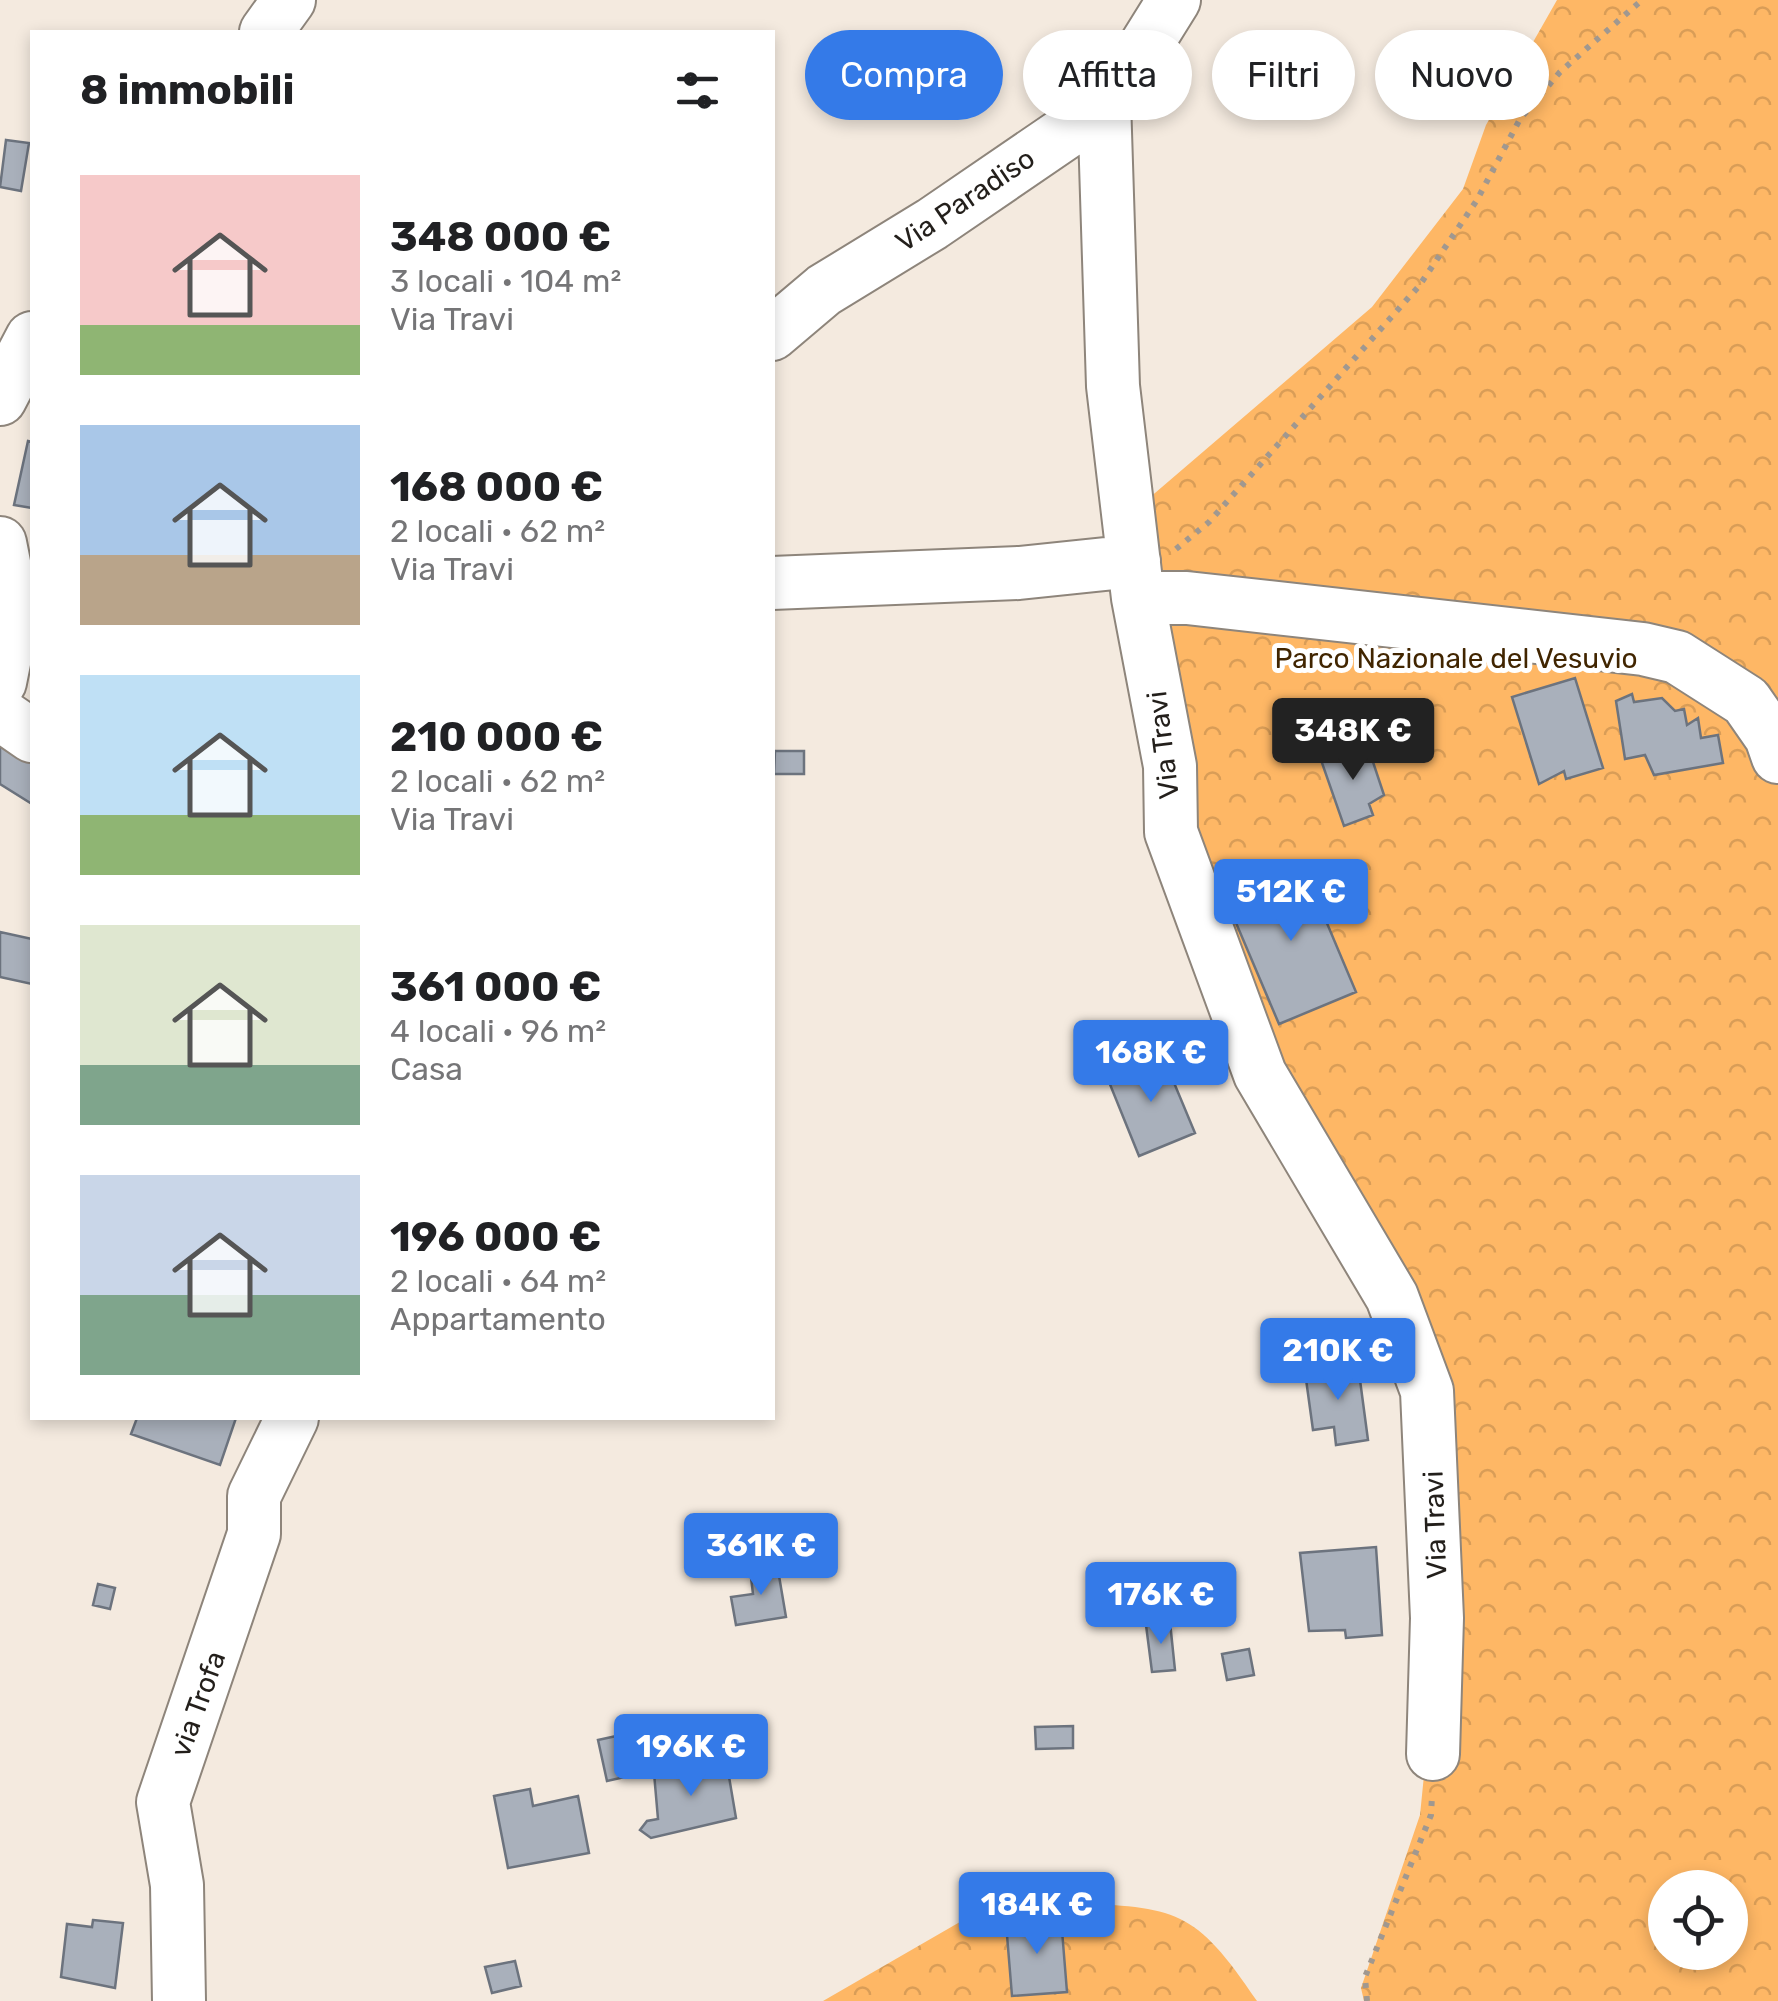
<!DOCTYPE html>
<html lang="it">
<head>
<meta charset="utf-8">
<style>
	body { margin:0; font-family:Rubik,sans-serif; background:#f6f6f6; color:#202124; height:100vh; display:flex; flex-direction:column; font-size:38px; white-space:nowrap }
	* { box-sizing:border-box; margin:0 }
	p { font-size:32px; color:#757577 }
	.icon { flex:none; width:55px; height:55px; fill:none; stroke:currentColor; stroke-width:2; stroke-linecap:round; stroke-linejoin:round }
	.map { position:relative; flex:1; overflow:hidden }
	.drawer { position:absolute; left:30px; top:30px; width:745px; height:1390px; display:flex; flex-direction:column; background:#fff; border-radius:0px; box-shadow:0 5px 15px #0003 }
	.drawer>* { flex:none }
	.banner { position:absolute; left:805px; top:30px; width:822px; height:90px; display:flex; gap:20px }
	.fabs { position:absolute; left:1648px; top:1870px; display:grid; gap:20px }
	.fabs a { display:grid; place-items:center; width:100px; height:100px; border-radius:50%; background:#fff; box-shadow:0 5px 15px #0003; font-size:50px }
	.price { position:absolute; translate:-50% -85px; padding:0 22px; border-radius:10px; background:#347ae8; color:#fff; font-size:32px; line-height:65px; filter:drop-shadow(0 2px 5px #0008) }
	.price::after { content:''; position:absolute; left:50%; top:60px; width:30px; height:22px; margin-left:-15px; background:inherit; clip-path:polygon(0 0,100% 0,50% 100%) }
	.price.active { background:#222; color:#fff }
	ul { padding:0; list-style:none }
	li { display:flex; align-items:center; gap:30px; height:250px; padding:0 50px }
	li span { display:grid; place-items:center; flex:none; width:280px; height:200px; border-radius:0px; color:#555 }
	li>.icon { margin-inline-start:auto }
	span .icon { width:120px; height:120px; fill:#fffc; stroke-width:1 }
	li b { font-size:42px }
	h2 { display:flex; justify-content:space-between; align-items:center; height:120px; padding:0 50px; font-size:42px }
	.chip { padding:0 35px; border-radius:45px; background:#fff; box-shadow:0 5px 15px #0003; font-size:35px; line-height:90px }
	.chip.active { background:#347ae8; color:#fff }
	.map>svg:first-child { display:block }
	.forest { fill:url(#forest-crowns); fill-rule:evenodd }
	.building { fill:#a9b0bb; stroke:#6c737e; stroke-width:2.5 }
	.lines { fill:none; stroke-linecap:round; stroke-linejoin:round }
	.minor-casing { stroke:#8e857b; stroke-width:56 }
	.path { stroke:#a09890; stroke-width:6; stroke-dasharray:5 8; stroke-linecap:butt }
	.minor { stroke:#fff; stroke-width:52 }
	.labels { text-anchor:middle; dominant-baseline:central; stroke-width:10; stroke-linejoin:round; paint-order:stroke }
	.street-label { font-size:28px; fill:#231f1b; stroke:#fff }
	.park-label { font-size:28px; fill:#412500; stroke:#fff }
</style>
</head>
<body>
<div class="map">
<svg width="1778" height="2001" viewBox="0 0 1778 2001">
	<defs>
		<pattern id="forest-crowns" width="20" height="18" patternUnits="userSpaceOnUse" patternTransform="scale(2.5)"><rect width="20" height="18" fill="#feb765"/><path d="M2 6a3 3 0 1 1 6 0M12 15a3 3 0 1 1 6 0" fill="none" stroke="#d99d57"/></pattern>
	</defs>
	<rect width="100%" height="100%" fill="#f4eadf"/>
	<!-- forest -->
	<path class="forest" d="M1557,0h221v2001h-414l-3,-13 59,-173 18,-179 -16,-281 -145,-229 -111,-231 -14,-132 -46,-228 266,-228 91,-118 23,-64zM1665,1888h65v64h-65z
		M1069,1903c108,4 126,6 188,98h-434l149,-86z"/>
	<!-- building -->
	<path class="building" d="M6,140l23,3 -8,48 -21,-4z
		M28,441l4,1v66l-18,-3z
		M1575,678l28,90 -37,11 -2,-8 -25,13 -27,-87z
		M1632,694l2,8 28,-4 13,13 9,-2 3,16 11,-7 3,20 17,-3 5,28 -69,12 -9,-20 -20,4 -9,-58z
		M0,733l32,20v51l-32,-20z
		M1367,744l17,51 -15,9 4,11 -29,11 -23,-66z
		M775,751h29v23h-30z
		M1302,864l54,128 -77,32 -54,-127z
		M0,932l32,7v45l-32,-7z
		M1162,1054l33,79 -56,23 -32,-79z
		M1358,1365l10,75 -32,5 -2,-18 -21,3 -8,-58z
		M137,1418h99l-16,47 -89,-31z
		M1376,1547l6,88 -36,3 -1,-8 -36,1 -9,-78z
		M777,1564l9,53 -50,8 -5,-28 22,-3 -3,-25z
		M98,1584l17,4 -5,21 -17,-4z
		M1170,1622l5,48 -23,2 -6,-47z
		M1249,1649l5,26 -27,5 -5,-26z
		M1073,1726v22l-37,1 -1,-22z
		M630,1733l8,41 -31,7 -9,-41z
		M726,1759l10,59 -85,20 -11,-8 7,-9 11,-2 -4,-46z
		M530,1789l3,17 45,-10 11,57 -81,15 -14,-72z
		M1061,1918l6,74 -55,4 -6,-73z
		M93,1920l30,3 -8,65 -54,-11 6,-53 25,3z
		M515,1961l6,25 -29,7 -7,-26z"/>
	<g class="lines">
		<defs>
			<path id="minor" d="M266,32l23,-32
				M1104,100l9,286 25,212 32,168 1,66 89,242 132,223 35,94 10,227 -4,136
				M772,334l52,-44 108,-66 161,-110 48,-61 33,-53
				M0,399l32,-61
				M0,543l14,70 -14,69
				M772,583l247,-10 115,-12
				M1138,598h49l456,51 34,8 69,44 25,36 7,20
				M0,714l32,22
				M179,2001l-2,-116 -14,-83 91,-268v-38l38,-78"/>
		</defs>
		<!-- minor casing -->
		<use href="#minor" class="minor-casing"/>
		<!-- path -->
		<path class="path" d="M1176,549l33,-27 210,-236 58,-86 43,-81 40,-47 82,-72
			M1367,2001l-2,-24 66,-162 1,-19"/>
		<!-- minor -->
		<use href="#minor" class="minor"/>
	</g>
	<g class="labels">
		<!-- street labels -->
		<g class="street-label">
			<text transform="translate(965 200) rotate(-34)">Via Paradiso</text>
			<text transform="translate(1163 745) rotate(-97)">Via Travi</text>
			<text transform="translate(1435 1525) rotate(-92)">Via Travi</text>
			<text transform="translate(198 1704) rotate(-70)">via Trofa</text>
		</g>
		<!-- park labels -->
		<g class="park-label">
			<text x="1456" y="658">Parco Nazionale del Vesuvio</text>
		</g>
	</g>
</svg>
<div class="fabs">
<a><svg class="icon" aria-label="locate" viewBox="0 0 24 24"><circle cx="12" cy="12" r="6"/><path d="M12 2v4M12 18v4M2 12h4M18 12h4"/></svg></a>
</div>
<b class="price active" style="left:1353px;top:783px">348K €</b>
<b class="price" style="left:1291px;top:944px">512K €</b>
<b class="price" style="left:1151px;top:1105px">168K €</b>
<b class="price" style="left:1338px;top:1403px">210K €</b>
<b class="price" style="left:761px;top:1598px">361K €</b>
<b class="price" style="left:1161px;top:1647px">176K €</b>
<b class="price" style="left:691px;top:1799px">196K €</b>
<b class="price" style="left:1037px;top:1957px">184K €</b>
<div class="banner">
<a class="chip active">Compra</a>
<a class="chip">Affitta</a>
<a class="chip">Filtri</a>
<a class="chip">Nuovo</a>
</div>
<section class="drawer">
<h2>8 immobili<svg class="icon" aria-label="filters" viewBox="0 0 24 24"><path d="M4 7h16M4 17h16"/><circle cx="9" cy="7" r="2"/><circle cx="15" cy="17" r="2"/></svg></h2>
<ul>
<li><span style="background:linear-gradient(#f6c9c9 75%,#8fb573 0)"><svg class="icon" aria-label="home" viewBox="0 0 24 24"><path d="M3 11l9-7 9 7M6 9v11h12V9"/></svg></span><div><b>348 000 €</b><p>3 locali · 104 m²</p><p>Via Travi</p></div></li>
<li><span style="background:linear-gradient(#a9c7e8 65%,#b9a48a 0)"><svg class="icon" aria-label="home" viewBox="0 0 24 24"><path d="M3 11l9-7 9 7M6 9v11h12V9"/></svg></span><div><b>168 000 €</b><p>2 locali · 62 m²</p><p>Via Travi</p></div></li>
<li><span style="background:linear-gradient(#bfe0f5 70%,#8fb573 0)"><svg class="icon" aria-label="home" viewBox="0 0 24 24"><path d="M3 11l9-7 9 7M6 9v11h12V9"/></svg></span><div><b>210 000 €</b><p>2 locali · 62 m²</p><p>Via Travi</p></div></li>
<li><span style="background:linear-gradient(#dfe7d0 70%,#7fa58c 0)"><svg class="icon" aria-label="home" viewBox="0 0 24 24"><path d="M3 11l9-7 9 7M6 9v11h12V9"/></svg></span><div><b>361 000 €</b><p>4 locali · 96 m²</p><p>Casa</p></div></li>
<li><span style="background:linear-gradient(#c9d6e8 60%,#7fa58c 0)"><svg class="icon" aria-label="home" viewBox="0 0 24 24"><path d="M3 11l9-7 9 7M6 9v11h12V9"/></svg></span><div><b>196 000 €</b><p>2 locali · 64 m²</p><p>Appartamento</p></div></li>
</ul>
</section>
</div>
</body>
</html>
